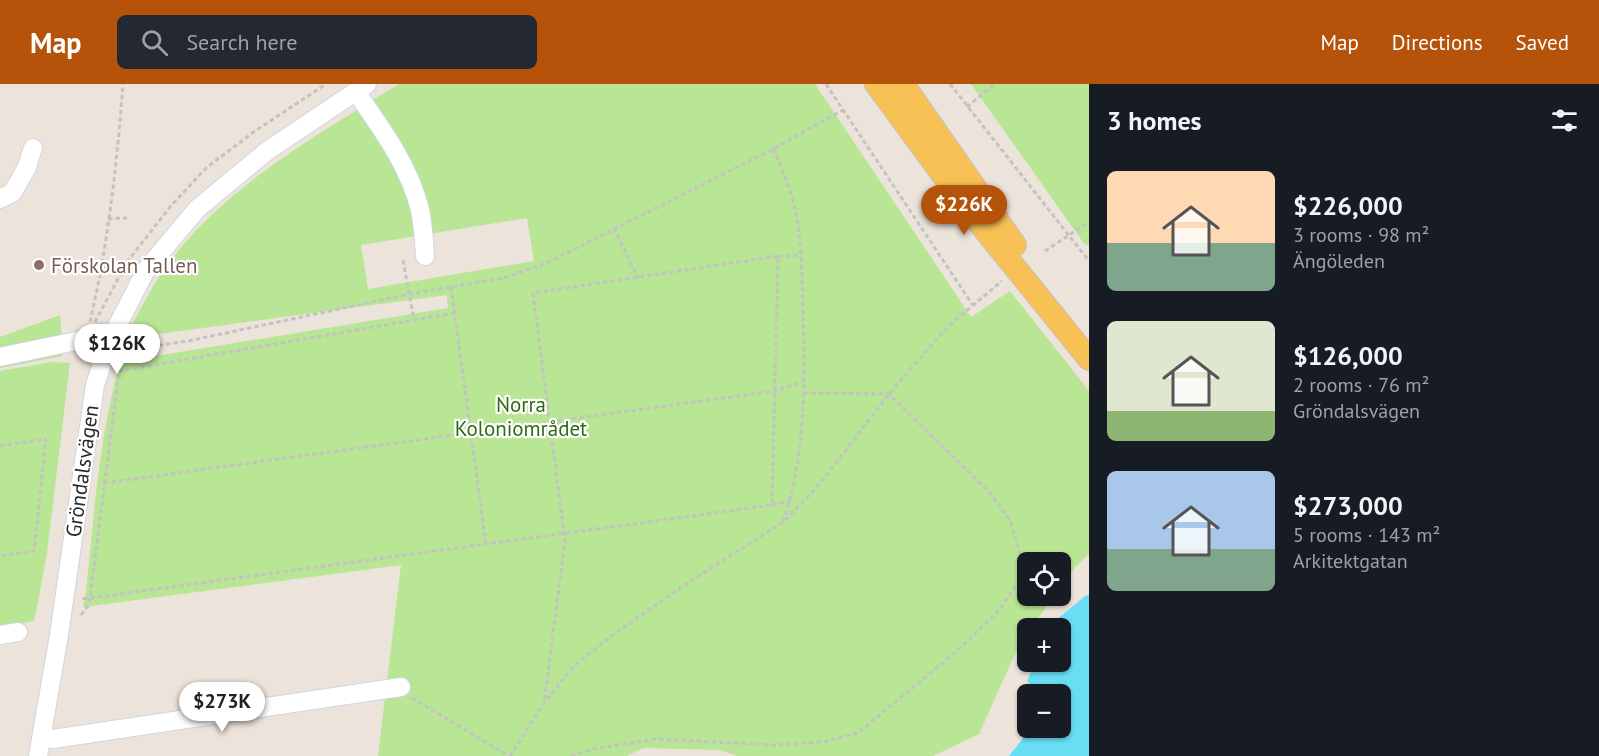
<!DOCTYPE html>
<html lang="en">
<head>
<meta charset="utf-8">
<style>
	body { margin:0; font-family:"PT Sans",sans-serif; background:#242831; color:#f1f3f6; height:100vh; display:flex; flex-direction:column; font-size:22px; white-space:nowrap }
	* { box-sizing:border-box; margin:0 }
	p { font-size:20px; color:#9ea1a6 }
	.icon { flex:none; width:33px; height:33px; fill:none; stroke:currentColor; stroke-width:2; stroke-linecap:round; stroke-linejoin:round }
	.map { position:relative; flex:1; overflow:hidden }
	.sheet { display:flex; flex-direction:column; background:#171b24; width:510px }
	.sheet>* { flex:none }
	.tools { position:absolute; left:1017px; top:468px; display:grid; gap:12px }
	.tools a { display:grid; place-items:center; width:54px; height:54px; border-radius:9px; background:#171b24; box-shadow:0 2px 4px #0004; font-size:30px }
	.price { position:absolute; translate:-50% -51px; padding:0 14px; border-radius:21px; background:#fff; color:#222; font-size:20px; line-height:39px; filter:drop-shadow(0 2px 3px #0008) }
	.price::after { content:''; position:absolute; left:50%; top:36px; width:18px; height:14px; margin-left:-9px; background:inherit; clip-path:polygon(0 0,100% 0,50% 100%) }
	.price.selected { background:#b45309; color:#fff }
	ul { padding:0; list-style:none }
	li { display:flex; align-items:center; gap:18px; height:150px; padding:0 18px }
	li span { display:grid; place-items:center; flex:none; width:168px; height:120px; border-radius:9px; color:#555 }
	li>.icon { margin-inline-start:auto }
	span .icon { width:72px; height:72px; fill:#fffc; stroke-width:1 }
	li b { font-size:26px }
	h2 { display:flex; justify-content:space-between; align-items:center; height:72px; padding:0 18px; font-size:26px }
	header { display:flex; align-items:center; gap:36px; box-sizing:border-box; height:84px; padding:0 30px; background:#b45309; color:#fff }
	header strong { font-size:28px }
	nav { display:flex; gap:33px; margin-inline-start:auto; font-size:21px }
	.search { width:420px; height:54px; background:#242831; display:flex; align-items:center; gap:15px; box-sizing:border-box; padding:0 21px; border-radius:9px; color:#9ea1a6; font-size:22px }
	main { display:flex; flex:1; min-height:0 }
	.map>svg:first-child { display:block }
	.green { fill:#b8e694; fill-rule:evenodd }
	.water { fill:#68ddf4 }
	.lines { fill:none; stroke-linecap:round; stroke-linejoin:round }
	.minor-casing { stroke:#cfd5e3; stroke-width:20 }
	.major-casing { stroke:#c3c3c3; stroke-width:24 }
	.path { stroke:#c3c3c3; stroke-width:3; stroke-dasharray:4.5 3; stroke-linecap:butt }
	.minor { stroke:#fff; stroke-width:18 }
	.major { stroke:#f7c155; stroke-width:22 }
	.education-dot { fill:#8d6e63; stroke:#fff; stroke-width:2 }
	.labels { text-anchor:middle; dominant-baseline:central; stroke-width:4.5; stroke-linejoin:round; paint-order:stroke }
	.education-label { font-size:21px; fill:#785e54; stroke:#fff; text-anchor:start }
	.park-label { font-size:21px; fill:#306916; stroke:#fff }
	.street-label { font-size:21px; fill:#292929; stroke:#fff }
</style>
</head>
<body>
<header>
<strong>Map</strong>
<div class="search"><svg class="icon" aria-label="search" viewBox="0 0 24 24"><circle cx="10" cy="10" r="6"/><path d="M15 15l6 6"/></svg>Search here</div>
<nav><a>Map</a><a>Directions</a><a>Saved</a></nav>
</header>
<main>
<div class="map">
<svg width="1089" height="672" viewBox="0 0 1089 672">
	<rect width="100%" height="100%" fill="#ece3da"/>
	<!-- green -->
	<path class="green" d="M399,0h416l156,233 39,-26 79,100v163l-14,13 -14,20 -1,-25h-32v34h26l-23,32h-3l-1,5 -8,12 -40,89 -46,22h-196l-17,-6 -77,-2 -16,8h-249l23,-191 -318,42 3,-15c8,-77 13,-155 34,-230l328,-54 -1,-13 -318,43c2,-14 9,-25 16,-37 50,-98 164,-161 254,-217zM527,134l7,43 -166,28 -7,-44z
		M971,0h118v161h-4z
		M60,231l3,41 -63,12v-31z
		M52,278l18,1 -23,190 -11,59 -2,9 -34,6v-256z"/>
	<!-- water -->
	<path class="water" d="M1089,511v161h-80l22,-28h29v-34h-21l-12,-13 8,-19h25v-34h-12l1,-2 36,-30z"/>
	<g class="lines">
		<defs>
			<path id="minor" d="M356,8c25,36 53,73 64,118 3,14 4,31 5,46
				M0,115l13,-7 14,-25 6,-19
				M0,273l86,-18 24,1
				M0,551l18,-3
				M42,653l11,2 348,-52
				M38,672l21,-121 36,-250 15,-45 36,-70 51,-61 70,-58 100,-67"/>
			<path id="major" d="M876,0l91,124 122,151
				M903,0l112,161"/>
		</defs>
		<!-- minor casing -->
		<use href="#minor" class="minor-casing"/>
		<!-- major casing -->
		<use href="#major" class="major-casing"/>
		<!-- path -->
		<path class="path" d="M826,0l146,220
			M950,0l139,177
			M967,23l27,-23
			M773,65c9,19 17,38 22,60 7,34 7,69 8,104 2,66 3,145 -20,208
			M108,135l19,-1
			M614,144l24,50
			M1045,167l44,-29
			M778,172h23
			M403,176l11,60
			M103,182l18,6
			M451,203l35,257
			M455,229l-336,58 -29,227 682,-93 6,-249 -245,37 31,240 1,8 -21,162
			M90,238c18,-78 27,-158 33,-238
			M95,238l32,-60 43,-55 36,-39 49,-37 71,-47
			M129,260l18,3 41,-6 222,-47 93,-16 44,-15 226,-114 70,-39
			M0,362l46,-7 -12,112 -34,5
			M104,399l671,-92 30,-10
			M772,421l18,-4
			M81,531l7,-9 2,-8 -9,1
			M412,614l97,58
			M510,672l34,-53 30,-37 36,-29 73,-51 100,-64 35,-36 71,-92 39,-45 25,-27 49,-41
			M571,672l22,-7 63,-10 118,6 48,-3 36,-9 98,-81 44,-43 23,-34 -4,-26 -9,-29 -21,-28 -100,-98 -85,-1"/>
		<!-- minor -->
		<use href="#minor" class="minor"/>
		<!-- major -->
		<use href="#major" class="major"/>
	</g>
	<!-- markers -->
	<circle class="education-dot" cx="39" cy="181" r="6"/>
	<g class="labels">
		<!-- education labels -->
		<g class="education-label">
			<text x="51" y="181">Förskolan Tallen</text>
		</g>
		<!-- park labels -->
		<g class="park-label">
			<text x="521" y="320">Norra<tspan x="521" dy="24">Koloniområdet</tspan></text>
		</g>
		<!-- street labels -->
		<g class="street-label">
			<text transform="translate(82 387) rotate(-82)">Gröndalsvägen</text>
		</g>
	</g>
</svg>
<div class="tools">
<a><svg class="icon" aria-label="locate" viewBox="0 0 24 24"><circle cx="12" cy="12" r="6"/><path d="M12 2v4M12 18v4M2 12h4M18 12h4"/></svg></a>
<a>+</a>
<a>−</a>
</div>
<b class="price selected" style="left:964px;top:152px">$226K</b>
<b class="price" style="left:117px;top:291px">$126K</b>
<b class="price" style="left:222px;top:649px">$273K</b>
</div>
<section class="sheet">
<h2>3 homes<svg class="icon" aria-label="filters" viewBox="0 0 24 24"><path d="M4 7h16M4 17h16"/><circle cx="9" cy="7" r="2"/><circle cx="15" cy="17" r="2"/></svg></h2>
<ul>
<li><span style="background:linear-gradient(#ffd9b3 60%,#7fa58c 0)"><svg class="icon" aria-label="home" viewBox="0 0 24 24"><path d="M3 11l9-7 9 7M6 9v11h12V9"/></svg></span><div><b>$226,000</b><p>3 rooms · 98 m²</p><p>Ängöleden</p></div></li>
<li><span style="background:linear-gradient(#dfe7d0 75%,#8fb573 0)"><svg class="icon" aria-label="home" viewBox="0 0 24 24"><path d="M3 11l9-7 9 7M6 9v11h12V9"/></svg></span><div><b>$126,000</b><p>2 rooms · 76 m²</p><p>Gröndalsvägen</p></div></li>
<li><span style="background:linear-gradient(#a9c7e8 65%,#7fa58c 0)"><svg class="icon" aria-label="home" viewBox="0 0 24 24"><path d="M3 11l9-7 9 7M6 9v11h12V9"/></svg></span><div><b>$273,000</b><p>5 rooms · 143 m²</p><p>Arkitektgatan</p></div></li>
</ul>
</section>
</main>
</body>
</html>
